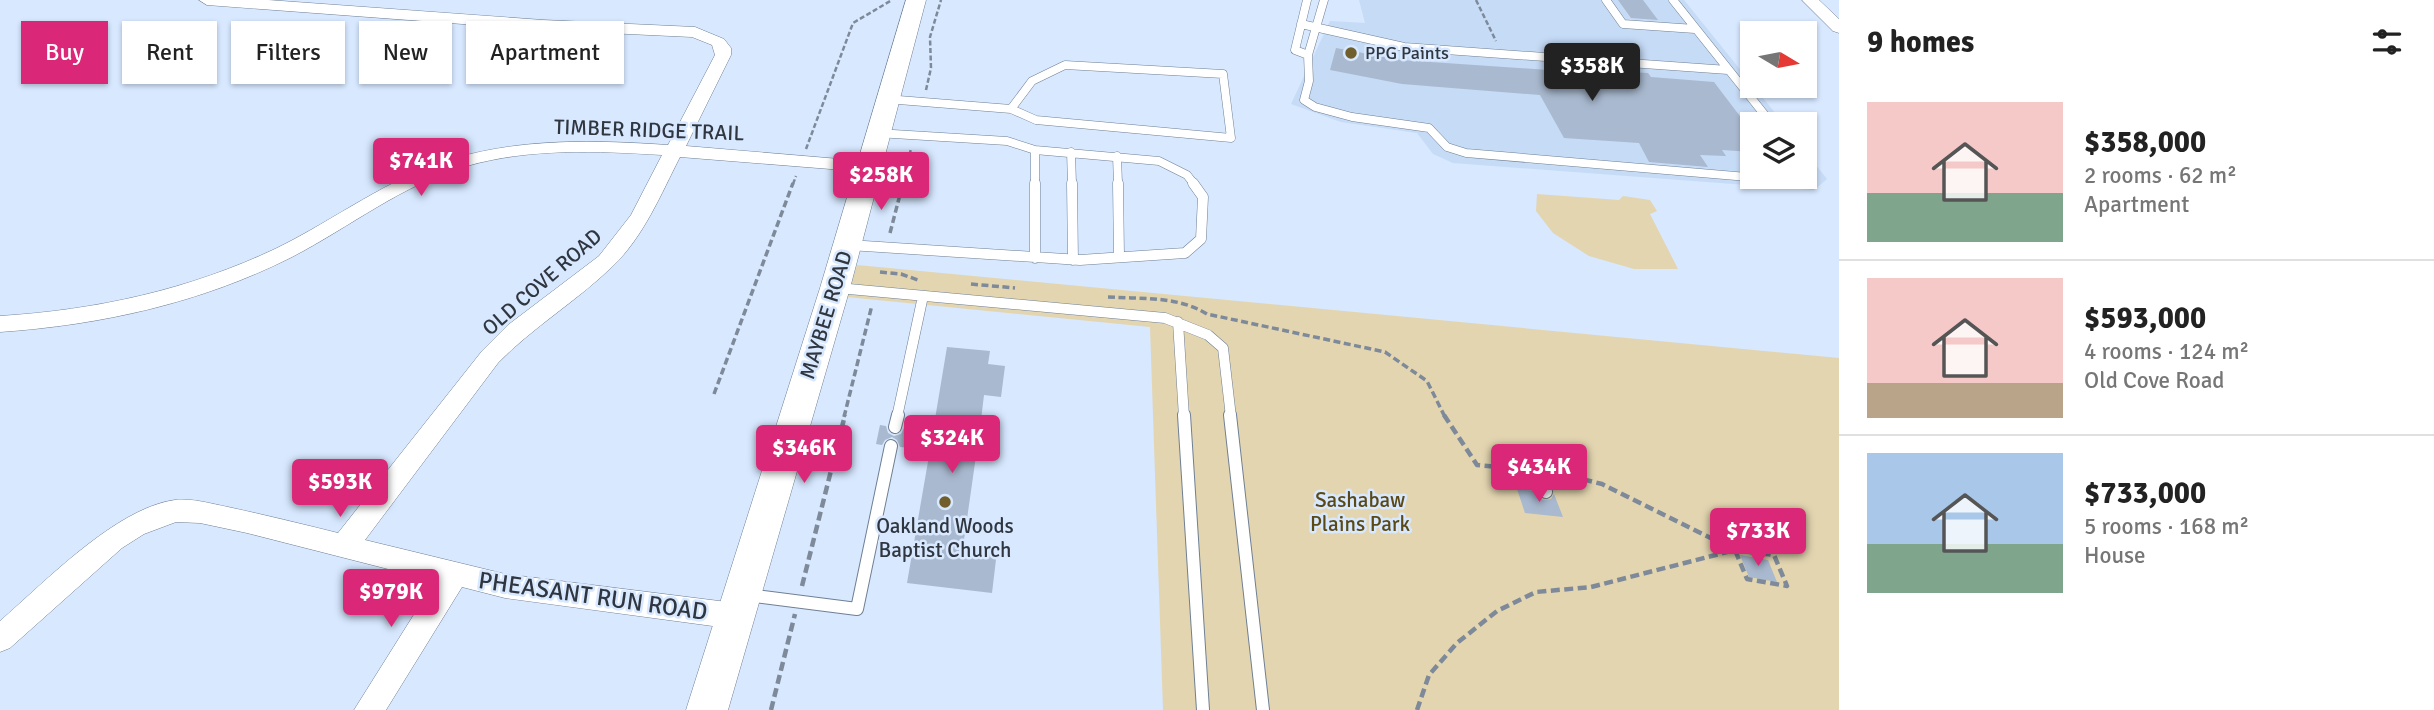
<!DOCTYPE html>
<html lang="en">
<head>
<meta charset="utf-8">
<style>
	body { margin:0; font-family:Signika,sans-serif; background:#f6f6f6; color:#222; height:100vh; display:flex; flex-direction:column; font-size:26px; white-space:nowrap }
	* { box-sizing:border-box; margin:0 }
	p { font-size:23px; color:#767676 }
	.icon { flex:none; width:38px; height:38px; fill:none; stroke:currentColor; stroke-width:2; stroke-linecap:round; stroke-linejoin:round }
	.map { position:relative; flex:1; overflow:hidden }
	.details { display:flex; flex-direction:column; background:#fff; width:595px }
	.details>* { flex:none }
	.banner { position:absolute; left:21px; top:21px; width:665px; height:63px; display:flex; gap:14px }
	.needle { width:46px; rotate:100deg }
	.fabs { position:absolute; left:1740px; top:21px; display:grid; gap:14px }
	.fabs a { display:grid; place-items:center; width:77px; height:77px; border-radius:0px; background:#fff; box-shadow:0 2px 5px #0004; font-size:35px }
	.price { position:absolute; translate:-50% -60px; padding:0 16px; border-radius:7px; background:#db2777; color:#fff; font-size:23px; line-height:46px; filter:drop-shadow(0 2px 4px #0008) }
	.price::after { content:''; position:absolute; left:50%; top:42px; width:21px; height:16px; margin-left:-10px; background:inherit; clip-path:polygon(0 0,100% 0,50% 100%) }
	.price.active { background:#222; color:#fff }
	ul { padding:0; list-style:none }
	li { display:flex; align-items:center; gap:21px; height:175px; padding:0 28px }
	li+li { border-top:2px solid #e0e0e0 }
	li span { display:grid; place-items:center; flex:none; width:196px; height:140px; border-radius:0px; color:#555 }
	li>.icon { margin-inline-start:auto }
	span .icon { width:84px; height:84px; fill:#fffc; stroke-width:1 }
	li b { font-size:30px }
	h2 { display:flex; justify-content:space-between; align-items:center; height:84px; padding:0 28px; font-size:30px }
	.pill { padding:0 24px; border-radius:0px; background:#fff; box-shadow:0 2px 5px #0004; font-size:24px; line-height:63px }
	.pill.active { background:#db2777; color:#fff }
	main { display:flex; flex:1; min-height:0 }
	.map>svg:first-child { display:block }
	.built { fill:#c6dbf6 }
	.green { fill:#e3d5b0 }
	.building { fill:#a9b9cf }
	.lines { fill:none; stroke-linecap:round; stroke-linejoin:round }
	.service-far2-casing { stroke:#6f7f93; stroke-width:9 }
	.service-far1-casing { stroke:#6f7f93; stroke-width:11 }
	.service-casing { stroke:#6f7f93; stroke-width:14 }
	.minor-casing { stroke:#6f7f93; stroke-width:1 }
	.secondary-casing { stroke:#6f7f93; stroke-width:1 }
	.path-far2 { stroke:#7e8a99; stroke-width:2.5; stroke-dasharray:5 2.5; stroke-linecap:butt }
	.path-far1 { stroke:#7e8a99; stroke-width:3.5; stroke-dasharray:7 3.5; stroke-linecap:butt }
	.path { stroke:#7e8a99; stroke-width:4.5; stroke-dasharray:9 4.5; stroke-linecap:butt }
	.service-far2 { stroke:#fff; stroke-width:8 }
	.service-far1 { stroke:#fff; stroke-width:10 }
	.service { stroke:#fff; stroke-width:12 }
	.minor { fill:#fff; fill-rule:evenodd }
	.secondary { fill:#fff; fill-rule:evenodd }
	.poi-dot { fill:#705e2c; stroke:#d7e8ff; stroke-width:2.5 }
	.labels { text-anchor:middle; dominant-baseline:central; stroke-width:5; stroke-linejoin:round; paint-order:stroke }
	.far-poi-label { font-size:18px; fill:#30363f; stroke:#d7e8ff; text-anchor:start }
	.street-label { font-size:21px; fill:#30363f; stroke:#d7e8ff }
	.park-label { font-size:21px; fill:#5a4915; stroke:#d7e8ff }
	.poi-label { font-size:21px; fill:#30363f; stroke:#d7e8ff }
	.near-street-label { font-size:24px; fill:#30363f; stroke:#d7e8ff }
</style>
</head>
<body>
<main>
<div class="map">
<svg width="1839" height="710" viewBox="0 0 1839 710">
	<rect width="100%" height="100%" fill="#d7e8ff"/>
	<!-- built -->
	<path class="built" d="M1359,0h325l100,124h-32v53h52v-27l23,29 -13,11 -361,-27 -20,-9 -16,-21 -76,-11 -50,-18 39,-83 35,2z"/>
	<!-- green -->
	<path class="green" d="M1537,194l82,6 4,-4 27,4 7,11 -7,3 28,55h-44l-45,-13 -36,-23 -17,-22z
		M857,265l982,93v352h-676l-13,-383 -303,-30z"/>
	<!-- building -->
	<path class="building" d="M1618,0h25l15,20 -27,-2z
		M1336,48l65,12 147,10 -2,-4 63,2 3,3 36,2 3,4 63,5 38,50v20l-30,-2 4,6 -26,-1 8,12 -59,-5 -10,-19 -75,-5 -24,-43 -138,-11 -72,-14z
		M947,347l43,4 -2,13 17,2 -4,31 -17,-2 -5,42h4l-2,19h-5l-13,91 34,4 -5,42 -85,-10 23,-133 -30,-3 -3,-7 -5,-3 -7,3 -3,5 -6,-1 4,-19 6,1 2,7 6,3 7,-2 3,-6 29,3z
		M1517,489l20,2 6,9 8,-1 3,-5 9,23 -38,-4z
		M1740,555l28,5 9,22 -28,-5z"/>
	<g class="lines">
		<defs>
			<path id="service-far2" d="M1307,0l-12,50 13,5
				M1324,0l-16,55 1,26 -5,19 11,7 37,10 77,11 18,19 19,6 317,27 18,-3
				M1606,0l17,24 72,5
				M1673,0l99,124
				M1301,24l103,23 324,23
				M1065,65l158,9 8,64 -195,-18 -25,-11 21,-28z
				M886,99l125,10
				M877,133l130,8 28,9 124,11 28,14 7,9
				M1035,150v34
				M1071,152l1,32
				M1117,156l1,28"/>
			<path id="service-far1" d="M1035,183v75
				M1072,183l1,77
				M1118,183l1,73
				M849,245l231,15 105,-7 16,-14 2,-42 -10,-14
				M838,288l327,30 43,17 15,13 8,69
				M1178,322l6,95
				M897,417l26,-121"/>
			<path id="service" d="M1184,415l19,295
				M1230,415l33,295
				M895,427l3,-12
				M1543,472l3,20
				M747,595l110,14 34,-163"/>
			<path id="minor" d="M199,0h69l275,20 152,7 29,12 7,9v7l-45,91 189,16 2,4 -9,6 -188,-15c-19,37 -36,79 -67,109 -36,35 -80,61 -115,97l-133,177 140,34 230,29 10,4 4,9 -4,9 -10,4 -230,-31 -43,-11 -76,123h-32l81,-129 -188,-48 -47,-10 -24,-1 -32,12 -22,14 -112,100 -10,4v-31c45,-39 116,-113 175,-121 18,-2 37,4 53,7 37,8 74,17 110,26l144,-182 26,-26 91,-69 32,-41 31,-60c-65,-4 -132,-7 -195,11 -64,18 -117,61 -175,91 -91,46 -191,68 -292,75v-16c96,-6 189,-26 277,-68 59,-29 111,-70 175,-89 71,-21 143,-19 216,-14l47,-90 -3,-10 -20,-8 -149,-7 -336,-25z
				M1802,0h17l20,19v14l-6,-2z"/>
			<path id="secondary" d="M906,0h20l-76,288 -122,422h-42l134,-422z"/>
		</defs>
		<!-- service-far2 casing -->
		<use href="#service-far2" class="service-far2-casing"/>
		<!-- service-far1 casing -->
		<use href="#service-far1" class="service-far1-casing"/>
		<!-- service casing -->
		<use href="#service" class="service-casing"/>
		<!-- minor casing -->
		<use href="#minor" class="minor-casing"/>
		<!-- secondary casing -->
		<use href="#secondary" class="secondary-casing"/>
		<!-- path-far2 -->
		<path class="path-far2" d="M1476,0l20,41
			M926,90l5,-22 -1,-31 11,-37
			M806,149l47,-126 39,-23
			M793,184l3,-8
			M902,184l9,-35"/>
		<!-- path-far1 -->
		<path class="path-far1" d="M890,233l13,-50
			M880,272l21,2 17,6
			M971,284l44,4
			M1108,297c34,2 70,-1 99,17l178,38 42,29 18,36
			M714,394l79,-211
			M844,417l28,-112"/>
		<!-- path -->
		<path class="path" d="M1444,415l33,50 52,5
			M1557,473l45,11 133,66
			M1735,550l39,5 13,31 -40,-7z
			M802,586l43,-171
			M771,710l24,-96
			M1417,710l12,-35 28,-32 40,-32 39,-19 55,-5 144,-37"/>
		<!-- service-far2 -->
		<use href="#service-far2" class="service-far2"/>
		<!-- service-far1 -->
		<use href="#service-far1" class="service-far1"/>
		<!-- service -->
		<use href="#service" class="service"/>
		<!-- minor -->
		<use href="#minor" class="minor"/>
		<!-- secondary -->
		<use href="#secondary" class="secondary"/>
	</g>
	<!-- markers -->
	<g class="poi-dot">
		<circle cx="1351" cy="53" r="7"/>
		<circle cx="945" cy="502" r="7"/>
	</g>
	<g class="labels">
		<!-- far-poi labels -->
		<g class="far-poi-label">
			<text x="1365" y="53">PPG Paints</text>
		</g>
		<!-- street labels -->
		<g class="street-label">
			<text transform="translate(649 130) rotate(2)">TIMBER RIDGE TRAIL</text>
			<text transform="translate(542 282) rotate(-41)">OLD COVE ROAD</text>
			<text transform="translate(826 315) rotate(-73)">MAYBEE ROAD</text>
		</g>
		<!-- park labels -->
		<g class="park-label">
			<text x="1360" y="500">Sashabaw<tspan x="1360" dy="24">Plains Park</tspan></text>
		</g>
		<!-- poi labels -->
		<g class="poi-label">
			<text x="945" y="526">Oakland Woods<tspan x="945" dy="24">Baptist Church</tspan></text>
		</g>
		<!-- near-street labels -->
		<g class="near-street-label">
			<text transform="translate(593 596) rotate(8)">PHEASANT RUN ROAD</text>
		</g>
	</g>
</svg>
<div class="fabs">
<a><svg class="needle" viewBox="-14 -14 28 28"><path d="M0-13l5 13h-10z" fill="#e53935"/><path d="M0 13l5-13h-10z" fill="#767676"/></svg></a>
<a><svg class="icon" aria-label="layers" viewBox="0 0 24 24"><path d="M12 4l9 5-9 5-9-5zM3 14l9 5 9-5"/></svg></a>
</div>
<b class="price active" style="left:1592px;top:103px">$358K</b>
<b class="price" style="left:421px;top:198px">$741K</b>
<b class="price" style="left:881px;top:212px">$258K</b>
<b class="price" style="left:952px;top:475px">$324K</b>
<b class="price" style="left:804px;top:485px">$346K</b>
<b class="price" style="left:1539px;top:504px">$434K</b>
<b class="price" style="left:340px;top:519px">$593K</b>
<b class="price" style="left:1758px;top:568px">$733K</b>
<b class="price" style="left:391px;top:629px">$979K</b>
<div class="banner">
<a class="pill active">Buy</a>
<a class="pill">Rent</a>
<a class="pill">Filters</a>
<a class="pill">New</a>
<a class="pill">Apartment</a>
</div>
</div>
<section class="details">
<h2>9 homes<svg class="icon" aria-label="filters" viewBox="0 0 24 24"><path d="M4 7h16M4 17h16"/><circle cx="9" cy="7" r="2"/><circle cx="15" cy="17" r="2"/></svg></h2>
<ul>
<li><span style="background:linear-gradient(#f6c9c9 65%,#7fa58c 0)"><svg class="icon" aria-label="home" viewBox="0 0 24 24"><path d="M3 11l9-7 9 7M6 9v11h12V9"/></svg></span><div><b>$358,000</b><p>2 rooms · 62 m²</p><p>Apartment</p></div></li>
<li><span style="background:linear-gradient(#f6c9c9 75%,#b9a48a 0)"><svg class="icon" aria-label="home" viewBox="0 0 24 24"><path d="M3 11l9-7 9 7M6 9v11h12V9"/></svg></span><div><b>$593,000</b><p>4 rooms · 124 m²</p><p>Old Cove Road</p></div></li>
<li><span style="background:linear-gradient(#a9c7e8 65%,#7fa58c 0)"><svg class="icon" aria-label="home" viewBox="0 0 24 24"><path d="M3 11l9-7 9 7M6 9v11h12V9"/></svg></span><div><b>$733,000</b><p>5 rooms · 168 m²</p><p>House</p></div></li>
</ul>
</section>
</main>
</body>
</html>
